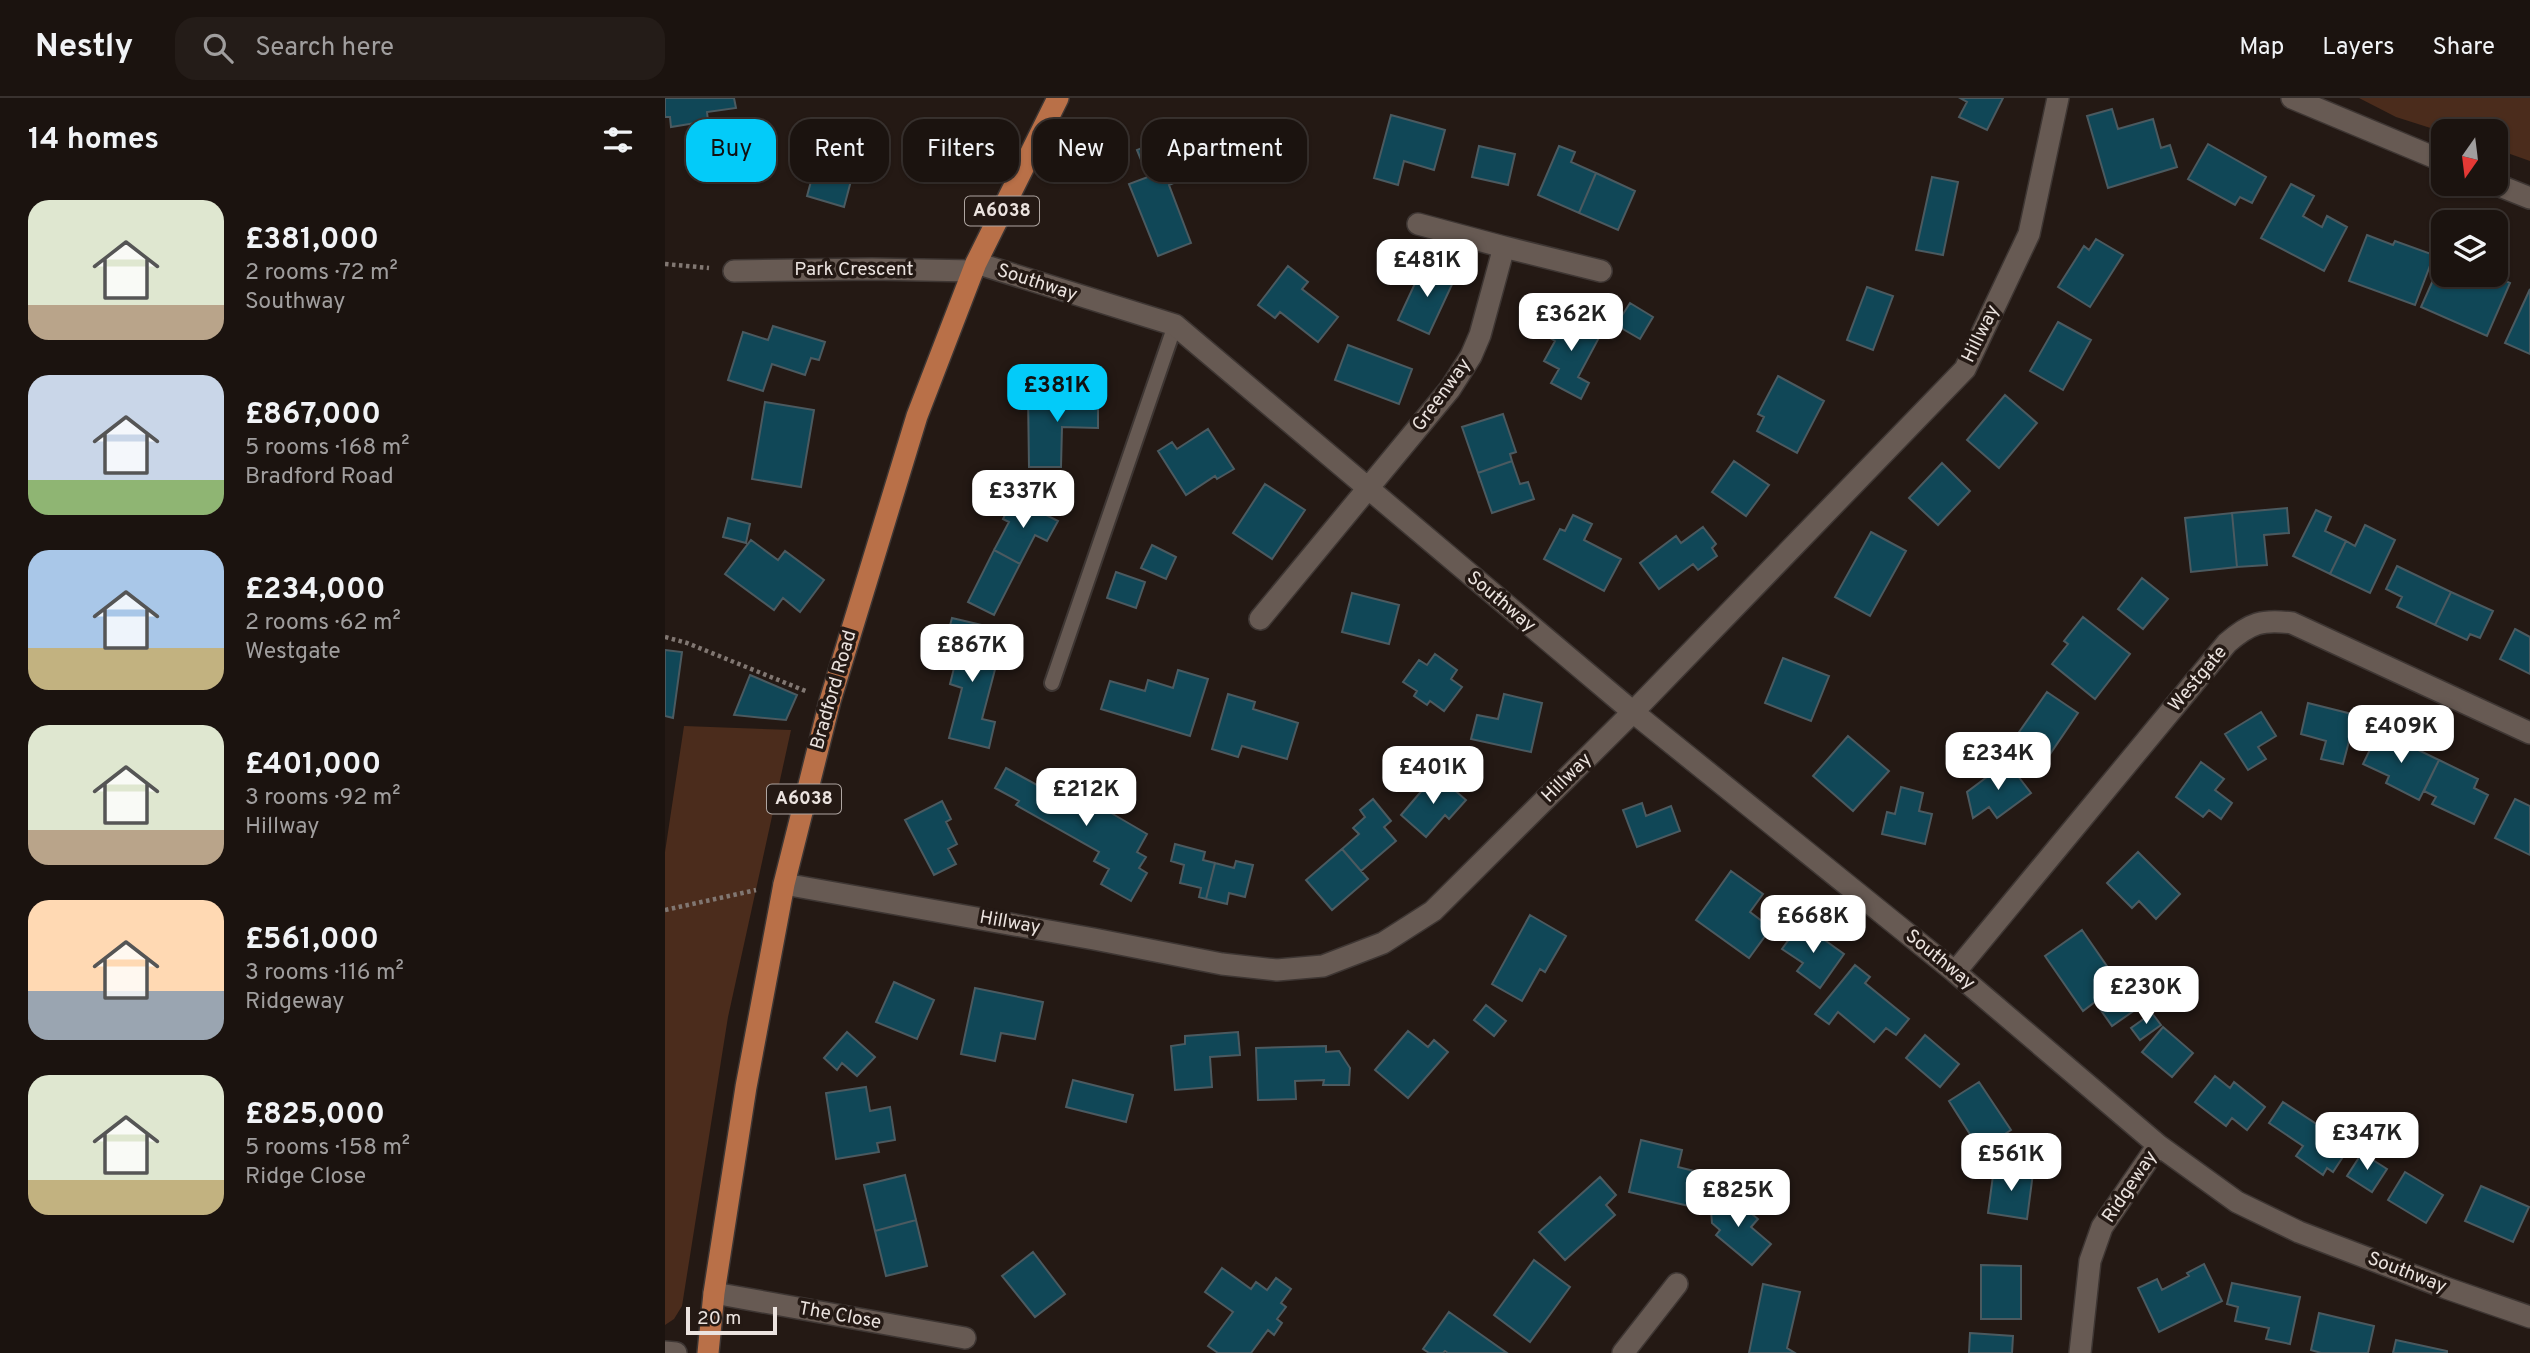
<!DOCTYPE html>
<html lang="en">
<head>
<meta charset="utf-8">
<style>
	body { margin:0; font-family:Overpass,sans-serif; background:#241c18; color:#f1f3f6; height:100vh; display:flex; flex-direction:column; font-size:26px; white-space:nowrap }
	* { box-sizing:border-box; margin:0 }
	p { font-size:23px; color:#a09e9e }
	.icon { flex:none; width:38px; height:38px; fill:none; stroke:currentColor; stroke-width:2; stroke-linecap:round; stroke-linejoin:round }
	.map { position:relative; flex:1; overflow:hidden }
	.drawer { display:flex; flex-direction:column; background:#1b130f; width:665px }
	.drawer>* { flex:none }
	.hud { position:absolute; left:21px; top:21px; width:665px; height:63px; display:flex; gap:14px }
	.needle { width:46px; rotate:194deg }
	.controls { position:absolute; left:1766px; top:21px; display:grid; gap:14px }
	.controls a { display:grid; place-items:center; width:77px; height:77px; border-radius:14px; background:#1b130f; box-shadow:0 2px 5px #0004,0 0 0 2px #39322f; font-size:35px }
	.scale { position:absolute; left:21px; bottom:18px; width:91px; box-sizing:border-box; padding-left:7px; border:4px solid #ebe3df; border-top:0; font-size:19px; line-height:24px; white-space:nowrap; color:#ebe3df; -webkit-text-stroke:5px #241914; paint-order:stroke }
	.price { position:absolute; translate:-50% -60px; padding:0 16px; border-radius:14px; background:#fff; color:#222; font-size:23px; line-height:46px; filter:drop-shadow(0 2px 4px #0008) }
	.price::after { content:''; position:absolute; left:50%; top:42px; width:21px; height:16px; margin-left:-10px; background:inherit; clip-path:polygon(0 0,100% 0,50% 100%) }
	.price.current { background:#03cbf9; color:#111 }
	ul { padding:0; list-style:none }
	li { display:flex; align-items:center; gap:21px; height:175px; padding:0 28px }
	li span { display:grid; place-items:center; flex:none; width:196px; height:140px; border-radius:21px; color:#555 }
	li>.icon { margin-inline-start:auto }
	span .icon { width:84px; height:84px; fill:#fffc; stroke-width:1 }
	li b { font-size:30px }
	h2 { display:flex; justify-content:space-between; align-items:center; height:84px; padding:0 28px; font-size:30px }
	.tag { padding:0 24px; border-radius:21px; background:#1b130f; box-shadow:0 2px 5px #0004,0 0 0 2px #39322f; font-size:24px; line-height:63px }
	.tag.current { background:#03cbf9; color:#111 }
	header { display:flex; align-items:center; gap:42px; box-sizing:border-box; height:98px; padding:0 35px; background:#1b130f; border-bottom:2px solid #39322f }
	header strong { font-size:33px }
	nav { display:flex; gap:38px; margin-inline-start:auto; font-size:24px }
	.search { width:490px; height:63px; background:#241c18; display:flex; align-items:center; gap:18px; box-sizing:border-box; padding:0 24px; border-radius:21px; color:#a09e9e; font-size:26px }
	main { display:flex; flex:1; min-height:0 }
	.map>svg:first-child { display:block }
	.green { fill:#4b2c1c }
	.building { fill:#104757; stroke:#4b5a60; stroke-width:2 }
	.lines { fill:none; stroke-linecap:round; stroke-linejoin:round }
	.service-casing { stroke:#3e3633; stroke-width:18 }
	.minor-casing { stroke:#3e3633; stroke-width:24 }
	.tertiary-casing { stroke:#3e3633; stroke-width:24 }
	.primary-casing { stroke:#3e3633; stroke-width:24 }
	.path { stroke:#817772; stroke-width:4.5; stroke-dasharray:3.5 3.5; stroke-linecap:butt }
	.service { stroke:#675a53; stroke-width:14 }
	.minor { stroke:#675a53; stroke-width:21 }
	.tertiary { stroke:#675a53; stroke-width:21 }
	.primary { stroke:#b97048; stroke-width:21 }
	.labels { text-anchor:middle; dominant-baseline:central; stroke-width:7; stroke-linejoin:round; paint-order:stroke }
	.shield { fill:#241914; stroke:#afa6a2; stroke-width:2 }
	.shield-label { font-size:18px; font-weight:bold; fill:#ebe3df }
	.street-label { font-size:19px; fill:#ebe3df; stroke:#241914 }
</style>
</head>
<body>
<header>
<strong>Nestly</strong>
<div class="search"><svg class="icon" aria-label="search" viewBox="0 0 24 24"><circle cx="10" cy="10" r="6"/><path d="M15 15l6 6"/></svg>Search here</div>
<nav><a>Map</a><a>Layers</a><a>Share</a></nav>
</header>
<main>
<section class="drawer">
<h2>14 homes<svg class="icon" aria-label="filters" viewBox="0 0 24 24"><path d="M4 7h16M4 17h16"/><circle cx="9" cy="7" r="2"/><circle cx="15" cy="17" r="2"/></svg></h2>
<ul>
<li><span style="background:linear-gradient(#dfe7d0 75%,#b9a48a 0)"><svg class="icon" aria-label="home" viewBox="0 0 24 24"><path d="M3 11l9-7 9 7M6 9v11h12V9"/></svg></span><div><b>£381,000</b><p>2 rooms · 72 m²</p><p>Southway</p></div></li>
<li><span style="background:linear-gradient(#c9d6e8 75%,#8fb573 0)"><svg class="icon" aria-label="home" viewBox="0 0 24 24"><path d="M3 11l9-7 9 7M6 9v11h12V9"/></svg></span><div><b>£867,000</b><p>5 rooms · 168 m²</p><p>Bradford Road</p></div></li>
<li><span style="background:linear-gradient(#a9c7e8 70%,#c2b280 0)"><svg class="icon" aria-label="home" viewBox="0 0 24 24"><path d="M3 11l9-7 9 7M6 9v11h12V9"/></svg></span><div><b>£234,000</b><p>2 rooms · 62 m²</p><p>Westgate</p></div></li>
<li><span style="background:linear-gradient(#dfe7d0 75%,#b9a48a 0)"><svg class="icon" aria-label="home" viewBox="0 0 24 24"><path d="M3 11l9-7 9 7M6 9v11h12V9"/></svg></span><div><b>£401,000</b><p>3 rooms · 92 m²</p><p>Hillway</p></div></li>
<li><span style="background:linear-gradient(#ffd9b3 65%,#9aa5b1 0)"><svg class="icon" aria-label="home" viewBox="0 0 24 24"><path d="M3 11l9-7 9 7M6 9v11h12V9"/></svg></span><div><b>£561,000</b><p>3 rooms · 116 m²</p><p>Ridgeway</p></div></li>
<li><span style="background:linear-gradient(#dfe7d0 75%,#c2b280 0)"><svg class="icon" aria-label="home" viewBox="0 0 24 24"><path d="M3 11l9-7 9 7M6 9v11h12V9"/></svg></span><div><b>£825,000</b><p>5 rooms · 158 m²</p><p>Ridge Close</p></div></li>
</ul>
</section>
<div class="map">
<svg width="1865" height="1255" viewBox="0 0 1865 1255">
	<rect width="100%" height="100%" fill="#241914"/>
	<!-- green -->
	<path class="green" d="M1694,0h171v63l-34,-12 -1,-18 -52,1 -47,-15z
		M19,628l107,4 -63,287 -46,289 -8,13 -9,6v-473z"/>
	<!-- building -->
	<path class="building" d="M0,0h69l2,10 -29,4 1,9 -37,6 -1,-10h-5z
		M1295,0h43l-16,32 -28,-13 8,-15z
		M1447,11l6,20 35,-10 8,29 9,-3 7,22 -69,21 -21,-72z
		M726,17l54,15 -11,40 -30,-9 -6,24 -24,-7z
		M158,39l37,10 -16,60 -37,-11z
		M494,43l17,41 -7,3 22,58 -33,13 -29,-72 19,-7 -11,-27z
		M1543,46l58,33 -14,26 -12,-6 -5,8 -47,-26z
		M814,48l36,8 -7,31 -36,-8z
		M894,48l16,6 -4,10 25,11 -17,40 -41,-18z
		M931,75l39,18 -17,39 -39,-17z
		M1267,79l26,5 -15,73 -27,-5z
		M1626,86l23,12 -11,20 19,11 5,-11 20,11 -23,44 -63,-33z
		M1702,137l26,10 2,-4 39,14 -19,50 -66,-24z
		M1431,141l27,16 -33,52 -32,-20 26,-41 5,4z
		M1778,160v17h49l18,8 -23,53 -66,-29z
		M759,166l31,14 -26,56 -31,-14z
		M623,168l20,16 -6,7 36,28 -20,25 -38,-30 -5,6 -17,-13z
		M1202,189l26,9 -20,54 -26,-10z
		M1865,191v65l-25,-11z
		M965,205l23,14 -13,22 -24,-14z
		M908,218l29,16 -24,45 11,6 -8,16 -30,-16 8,-14 -15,-8 11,-20 -12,-7 10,-16 14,8z
		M1393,224l33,18 -28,50 -33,-19z
		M108,228l52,16 -6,18 -8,-2 -6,17 -33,-11 -9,27 -35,-11 15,-48 25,8z
		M683,247l64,24 -13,35 -64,-24z
		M1113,278l46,25 -27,52 -40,-22 7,-14 -6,-3z
		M363,297h70v33l-36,-1 -1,40h-32z
		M1340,297l32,28 -38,45 -32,-28z
		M100,304l49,8 -13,77 -49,-8z
		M838,316l13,38 -6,2 2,7 -34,12 -16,-46z
		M543,331l26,40 -17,10 -2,-3 -29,19 -28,-44 14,-9 5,7z
		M847,363l8,23 8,-2 6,17 -42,14 -14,-40z
		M1069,363l35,24 -23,31 -34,-24z
		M1277,365l28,28 -32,34 -29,-27z
		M600,386l40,26 -33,49 -39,-26z
		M348,400l45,23 -11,20 -12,-6 -15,29 -26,-14 15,-28 -6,-3z
		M1622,410l2,25 -25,2 3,30 -30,2 -5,-54z
		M1651,412l15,7 -6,14 21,10 -16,33 -37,-18z
		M1567,415l5,54 -46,5 -6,-54z
		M908,417l19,9 -8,16 37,19 -17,32 -60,-32 16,-30 5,2z
		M63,420l22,6 -4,19 -23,-6z
		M1700,427l30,15 -25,53 -40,-19 16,-33 9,5z
		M1038,429l13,17 -4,4 5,8 -19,14 -5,-6 -34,25 -19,-26 36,-27 5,7z
		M1206,434l35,19 -36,65 -35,-19z
		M86,442l27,20 7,-9 39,29 -24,32 -17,-14 -9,12 -49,-36z
		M487,447l24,12 -10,22 -25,-11z
		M329,452l26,14 -26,51 -26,-13z
		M1732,468l54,26 -16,33 -38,-18 5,-10 -16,-8z
		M451,474l29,10 -9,26 -29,-10z
		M1477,480l26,21 -25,30 -25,-20z
		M1786,494l42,19 -13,27 -10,-4 -3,6 -32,-15z
		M687,495l47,12 -10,39 -47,-12z
		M1418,519l47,37 -35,45 -43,-35 16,-20 -4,-3z
		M287,520l34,8 -7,27 19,5 -16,61 13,3 -6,26 -40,-10 13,-50 -12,-4 10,-40 -14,-4z
		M1850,531l15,8v37l-30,-15z
		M0,552l17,2 -9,66 -8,-2z
		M770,556l22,16 -6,9 11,8 -18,24 -14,-10 -3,4 -13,-9 3,-5 -14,-9 16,-22 8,5z
		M1118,560l46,18 -18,45 -46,-18z
		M513,572l30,9 -18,57 -89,-27 9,-28 35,10 3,-11 25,8z
		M85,577l47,20 -11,25 -52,-5z
		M1382,594l31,21 -30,44 -31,-22z
		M563,596l27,8 -2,7 45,14 -11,36 -45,-13 -4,11 -26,-8z
		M839,596l38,9 -11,49 -60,-13 6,-24 21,4z
		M1643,605l48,12 -13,49 -22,-5 5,-18 -25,-7z
		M1596,614l15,24 -18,11 8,12 -18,11 -23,-36z
		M1714,633l60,29 -20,40 -33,-17 3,-7 -26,-12z
		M1183,638l41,35 -36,40 -40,-35z
		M1774,662l39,19 -4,9 14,7 -14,29 -42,-20 4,-7 -12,-6z
		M1342,664l24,31 -34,25 -8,-11 -16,11 -6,-26z
		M1536,664l23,17 -9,11 17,13 -11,16 -12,-9 -6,7 -27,-20z
		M341,670l40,22 3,-5 18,11 4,-8 15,9 5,-8 21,11 -6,10 41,24 -10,18 9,5 -7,11 8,5 -16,28 -30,-17 8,-15 -15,-8 5,-9 -83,-47 3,-4 -24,-13z
		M771,676l30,26 -17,19 -4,-4 -19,22 -25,-22z
		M1236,689l22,6 -4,18 13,3 -7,30 -43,-10 5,-22 8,2z
		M708,701l18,22 -7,6 12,14 -35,30 -19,-22 17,-15 -6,-6 12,-11 -5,-7z
		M1850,701l15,7v49l-35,-17z
		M277,703l9,18 -5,3 11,22 -9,5 8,15 -22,11 -29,-55z
		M977,705l4,13 25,-10 9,25 -43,16 -14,-37z
		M510,746l30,8 -2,8 12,3 -9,36 -7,-2 2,-9 -21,-5 4,-18 -13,-4z
		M677,751l26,30 -36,31 -26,-30z
		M1473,754l42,42 -24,25 -17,-18 -7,7 -25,-25z
		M571,763l17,4 -8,32 -16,-4 -2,11 -21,-5 9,-36 19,5z
		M1066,773l32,23 -13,18 21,16 -22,30 -53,-38z
		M865,817l36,21 -21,36 -5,-3 -18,32 -30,-17z
		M1136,825l43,31 -24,34 -23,-17 6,-8 -21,-14z
		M1417,832l36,52 8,-6 19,27 -33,23 -17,-24 -12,9 -38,-55z
		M1190,867l15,12 -5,6 44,36 -13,16 -10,-7 -12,14 -36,-30 -9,12 -14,-10z
		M229,884l40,18 -17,39 -41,-17z
		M310,890l68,14 -8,37 -34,-6 -6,28 -34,-7z
		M821,907l20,16 -12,15 -20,-16z
		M1487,915l9,12 -21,15 -9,-12z
		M1498,929l30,26 -21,24 -30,-25z
		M743,933l20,16 6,-7 14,12 -40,46 -33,-28z
		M182,934l28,25 -18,19 -15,-13 -5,7 -13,-12z
		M573,934l2,23 -30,2 2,30 -37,3 -4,-44 14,-2v-8z
		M1260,937l34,29 -19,23 -34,-29z
		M661,948v6l13,-1 11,17 -1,17h-26l1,-5 -29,1 1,18 -38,1 -2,-52z
		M1550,978l15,12 4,-6 31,25 -18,23 -15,-12 -6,8 -31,-24z
		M408,982l60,15 -7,27 -60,-15z
		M1314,984l32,48 -31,20 -31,-49z
		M201,989l4,24 20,-4 5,33 -18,3 2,9 -43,7 -10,-66z
		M1618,1004l67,44 -17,26 -6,-4 -4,7 -27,-19 7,-10 -34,-23z
		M976,1042l41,10 -4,17 20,5 -9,34 -60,-14z
		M1697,1055l25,16 -15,23 -25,-16z
		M1329,1070l39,5 -6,46 -39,-6z
		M1740,1074l38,23 -17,28 -38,-23z
		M240,1077l11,45 -41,11 -11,-46z
		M935,1079l16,18 -10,10 9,10 -50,45 -26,-28z
		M1816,1088l48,21 -16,35 -48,-21z
		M1062,1095l31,26 -7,8 20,17 -19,21 -36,-30 4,-5 -8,-7 -1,-12z
		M251,1122l11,46 -41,10 -11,-45z
		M368,1154l32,42 -30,23 -33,-41z
		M869,1162l36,27 -40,55 -36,-27z
		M1539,1166l18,37 -63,31 -21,-44 19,-9 5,11 27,-14 -2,-3z
		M1316,1167l40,1v53h-40z
		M557,1170l29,21 5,-7 11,8 9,-12 15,11 -10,14 5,4 -9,12 5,4 -8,12 -6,-5 -17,23h-33l-10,-7 25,-34 -28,-20z
		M1567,1185l68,14 -10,47 -24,-5 3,-11 -34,-7 3,-14 -11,-3z
		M1098,1186l37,8 -13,56 8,5h-46z
		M784,1214l58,41h-59l-3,-2 -2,2h-14l-6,-4z
		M1654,1215l55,13 -6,27h-47l-10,-3z
		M1305,1235l43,3 -1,17h-43z
		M1731,1242l51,11v2h-54z"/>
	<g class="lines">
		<defs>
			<path id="service" d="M387,585l123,-358"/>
			<path id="minor" d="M753,126l86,23
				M311,165l199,62 458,387 322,260 203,173 79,57 62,30 147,56 84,29
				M69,173l138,-2 101,2
				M595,521l190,-230 21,-33 9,-21 24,-88 97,24
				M119,786l310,55 128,25 55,6 46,-4 60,-23 50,-32 200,-199 332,-343 64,-135 29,-136
				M1290,874l272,-329c23,-20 35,-24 65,-20l238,110
				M49,1195l251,45
				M0,1254l11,1
				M958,1255l54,-69
				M1415,1255l10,-92 12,-34 56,-82"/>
			<path id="tertiary" d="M1627,0l151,63
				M1830,86l35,14"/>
			<path id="primary" d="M43,1255l6,-60 32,-206 38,-203 46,-183 87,-285 59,-153 82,-165"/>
		</defs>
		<!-- service casing -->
		<use href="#service" class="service-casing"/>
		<!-- minor casing -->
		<use href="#minor" class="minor-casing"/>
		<!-- tertiary casing -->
		<use href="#tertiary" class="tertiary-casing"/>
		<!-- primary casing -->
		<use href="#primary" class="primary-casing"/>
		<!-- path -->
		<path class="path" d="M0,166l44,4
			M0,539l22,6 121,49
			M0,812l91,-20"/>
		<!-- service -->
		<use href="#service" class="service"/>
		<!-- minor -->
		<use href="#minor" class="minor"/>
		<!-- tertiary -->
		<use href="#tertiary" class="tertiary"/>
		<!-- primary -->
		<use href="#primary" class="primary"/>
	</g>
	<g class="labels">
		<!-- shield labels -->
		<g class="shield">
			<rect x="300" y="98.5" width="74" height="29" rx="5"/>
			<rect x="102" y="686.5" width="74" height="29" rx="5"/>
		</g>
		<g class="shield-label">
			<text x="337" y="113">A6038</text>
			<text x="139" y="701">A6038</text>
		</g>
		<!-- street labels -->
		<g class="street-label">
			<text x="189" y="172">Park Crescent</text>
			<text transform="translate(372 185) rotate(18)">Southway</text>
			<text transform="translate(1316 236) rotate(-64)">Hillway</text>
			<text transform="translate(777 297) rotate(-54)">Greenway</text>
			<text transform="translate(836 504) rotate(40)">Southway</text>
			<text transform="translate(1533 581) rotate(-50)">Westgate</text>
			<text transform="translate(169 592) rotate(-74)">Bradford Road</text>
			<text transform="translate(902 680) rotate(-45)">Hillway</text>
			<text transform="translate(345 825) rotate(10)">Hillway</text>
			<text transform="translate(1275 862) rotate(39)">Southway</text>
			<text transform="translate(1465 1089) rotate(-56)">Ridgeway</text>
			<text transform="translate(1742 1175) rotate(21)">Southway</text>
			<text transform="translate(175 1218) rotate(10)">The Close</text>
		</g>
	</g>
</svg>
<div class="controls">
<a><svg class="needle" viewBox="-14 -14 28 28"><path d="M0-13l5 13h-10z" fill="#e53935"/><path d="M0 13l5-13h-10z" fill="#a09e9e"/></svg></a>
<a><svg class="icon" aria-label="layers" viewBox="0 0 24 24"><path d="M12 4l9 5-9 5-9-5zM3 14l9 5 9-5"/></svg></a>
</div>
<div class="scale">20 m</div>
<b class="price" style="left:762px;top:201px">£481K</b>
<b class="price" style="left:906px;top:255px">£362K</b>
<b class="price current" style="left:392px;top:326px">£381K</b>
<b class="price" style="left:358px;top:432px">£337K</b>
<b class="price" style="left:307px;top:586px">£867K</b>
<b class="price" style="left:1736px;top:667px">£409K</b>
<b class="price" style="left:1333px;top:694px">£234K</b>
<b class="price" style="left:768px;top:708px">£401K</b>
<b class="price" style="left:421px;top:730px">£212K</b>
<b class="price" style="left:1148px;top:857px">£668K</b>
<b class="price" style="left:1481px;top:928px">£230K</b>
<b class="price" style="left:1702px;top:1074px">£347K</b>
<b class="price" style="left:1346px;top:1095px">£561K</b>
<b class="price" style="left:1073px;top:1131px">£825K</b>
<div class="hud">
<a class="tag current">Buy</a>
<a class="tag">Rent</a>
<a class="tag">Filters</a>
<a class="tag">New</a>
<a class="tag">Apartment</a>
</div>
</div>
</main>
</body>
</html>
